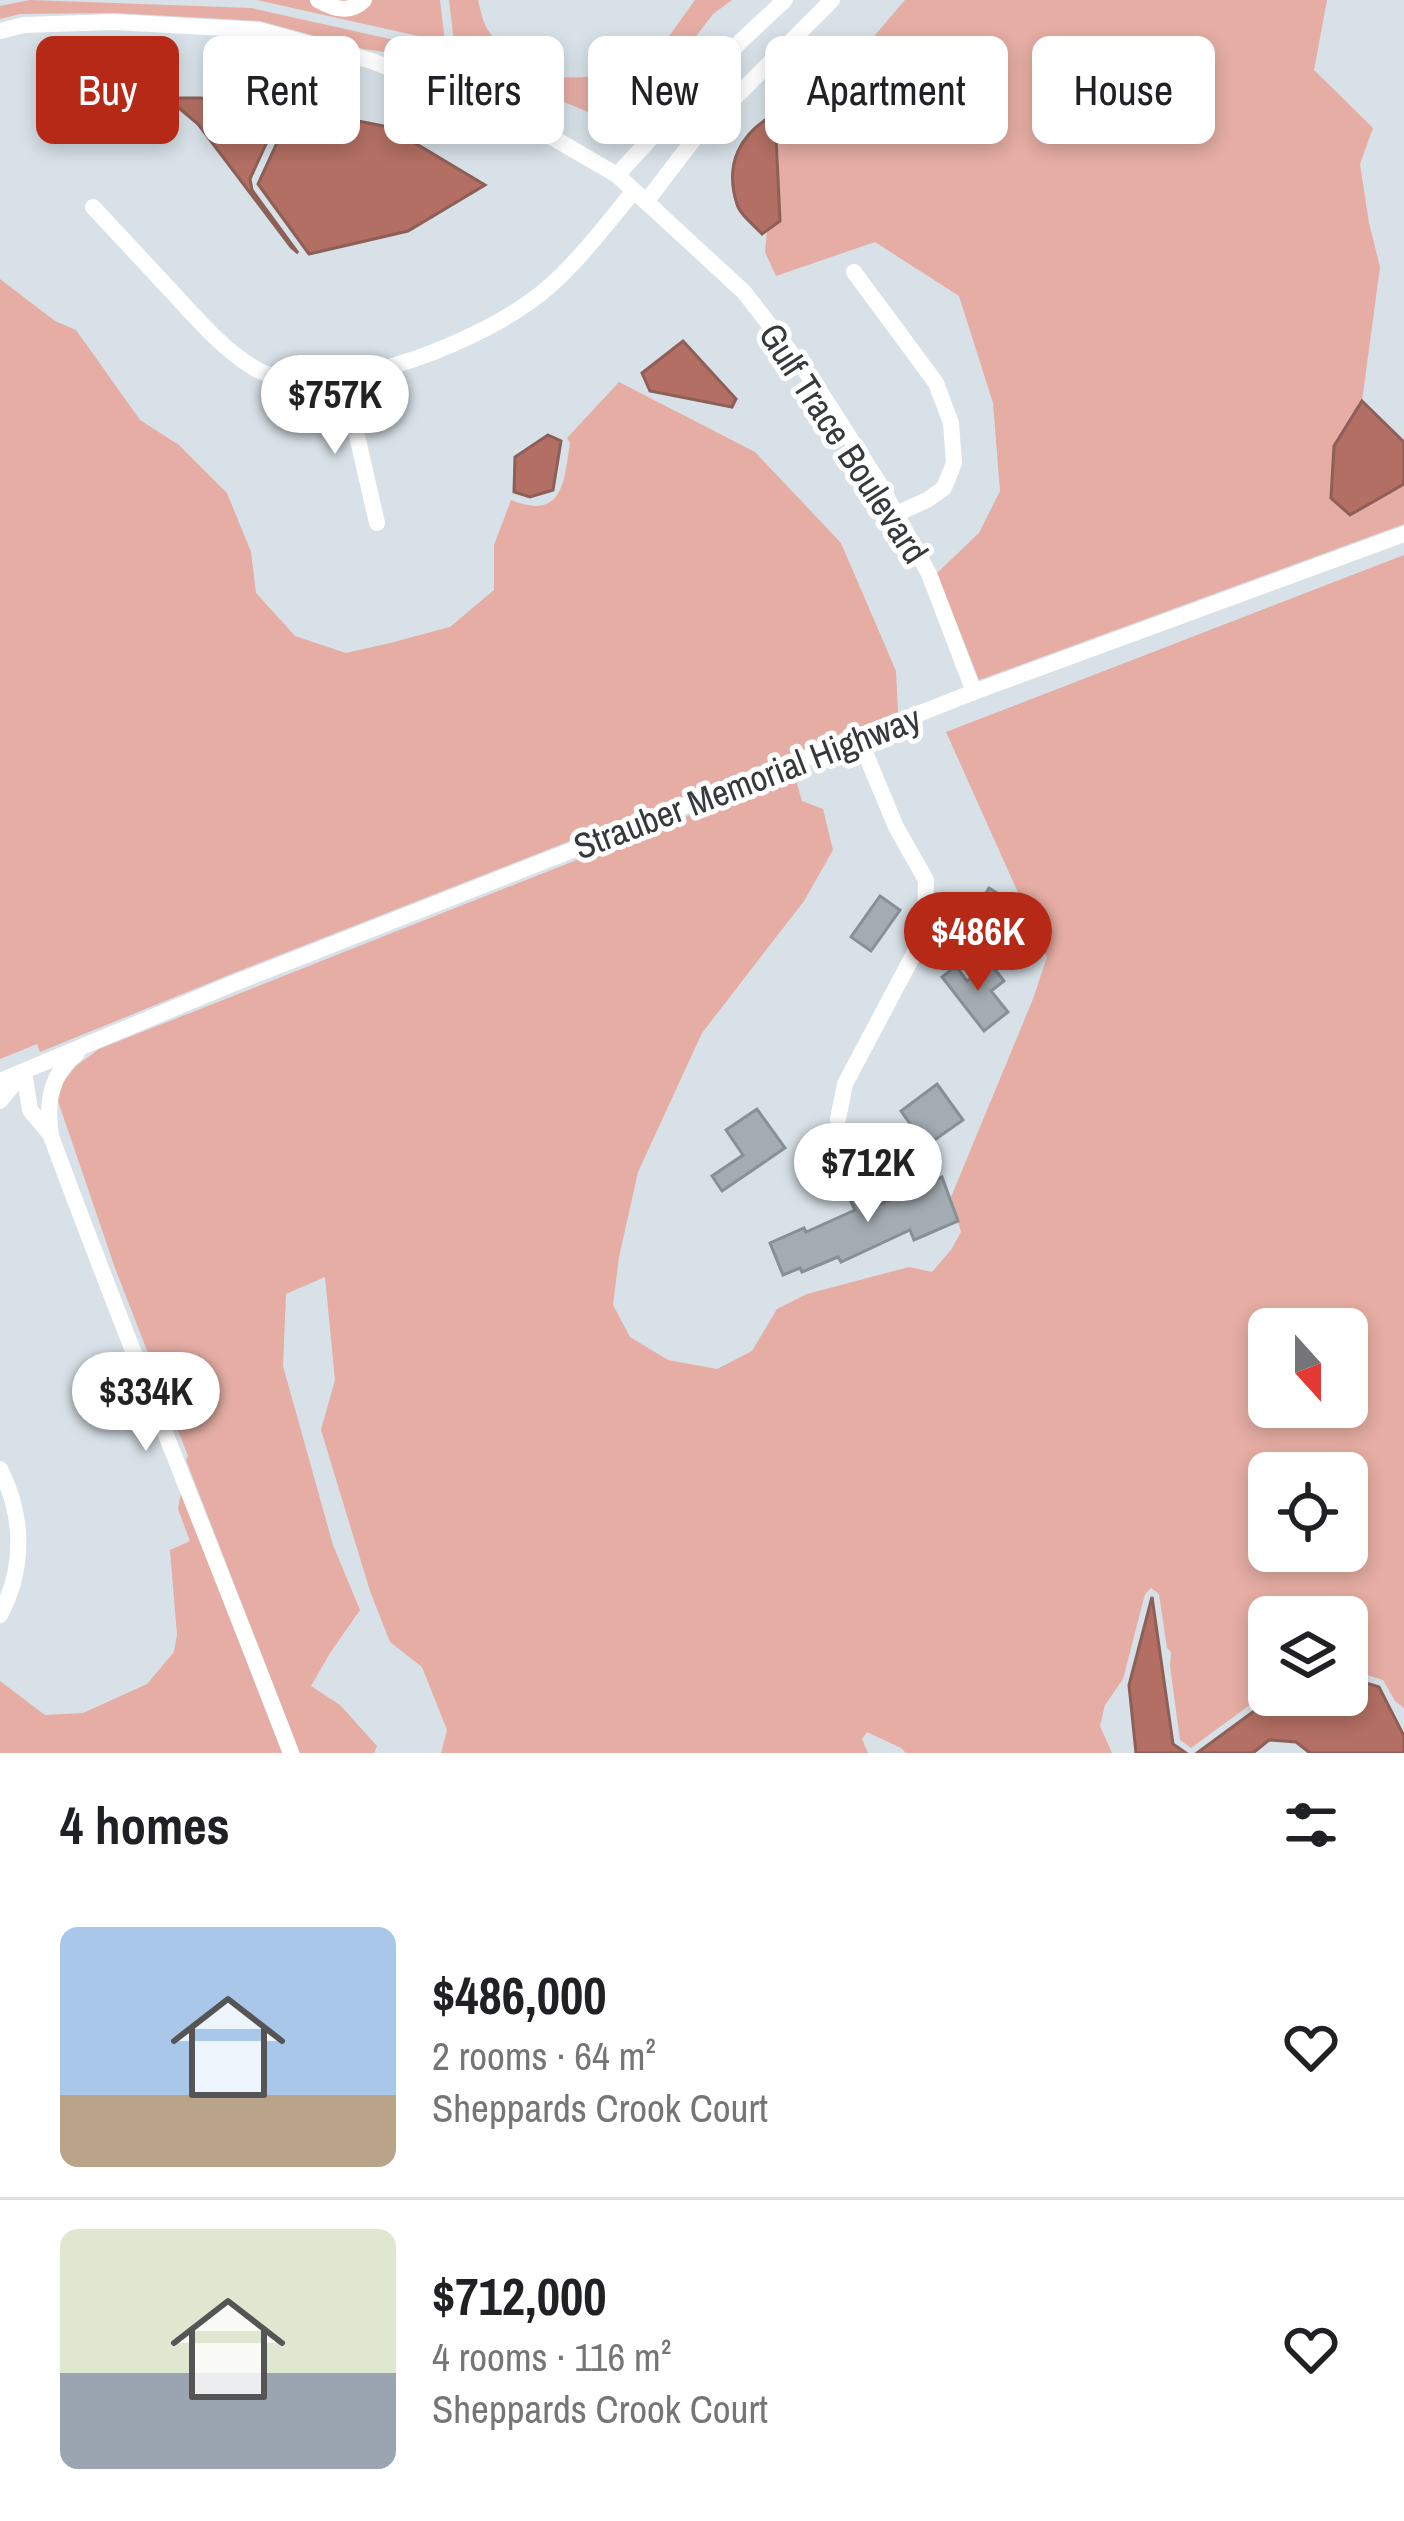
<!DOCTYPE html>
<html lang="en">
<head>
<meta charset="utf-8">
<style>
	body { margin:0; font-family:"Archivo Narrow",sans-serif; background:#f2f2f2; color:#202124; height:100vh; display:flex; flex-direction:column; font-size:45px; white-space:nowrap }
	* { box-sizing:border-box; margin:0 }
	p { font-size:39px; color:#757577 }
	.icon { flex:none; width:66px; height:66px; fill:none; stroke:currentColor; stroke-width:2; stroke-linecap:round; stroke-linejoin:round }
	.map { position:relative; height:1753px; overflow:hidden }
	.details { display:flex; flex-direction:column; background:#fff; flex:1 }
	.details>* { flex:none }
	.banner { position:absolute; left:36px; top:36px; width:1332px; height:108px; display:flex; gap:24px }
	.needle { width:78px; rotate:159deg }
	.controls { position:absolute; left:1248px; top:1308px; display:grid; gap:24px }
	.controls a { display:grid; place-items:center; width:120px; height:120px; border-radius:18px; background:#fff; box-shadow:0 6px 18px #0003; font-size:60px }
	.price { position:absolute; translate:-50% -102px; padding:0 27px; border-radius:42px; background:#fff; color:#222; font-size:39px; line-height:78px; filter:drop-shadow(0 3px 6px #0008) }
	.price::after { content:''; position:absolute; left:50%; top:72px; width:36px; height:27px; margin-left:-18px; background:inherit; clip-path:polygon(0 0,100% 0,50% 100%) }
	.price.on { background:#b62917; color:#fff }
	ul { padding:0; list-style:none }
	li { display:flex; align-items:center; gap:36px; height:300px; padding:0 60px }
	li+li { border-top:3px solid #e0e0e0 }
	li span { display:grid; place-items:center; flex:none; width:336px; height:240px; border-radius:18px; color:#555 }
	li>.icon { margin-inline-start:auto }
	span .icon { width:144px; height:144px; fill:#fffc; stroke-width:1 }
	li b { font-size:51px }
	h2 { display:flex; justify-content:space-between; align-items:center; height:144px; padding:0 60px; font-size:51px }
	.tag { padding:0 42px; border-radius:18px; background:#fff; box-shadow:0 6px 18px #0003; font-size:42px; line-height:108px }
	.tag.on { background:#b62917; color:#fff }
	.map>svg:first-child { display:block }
	.green { fill:#e5ada3; fill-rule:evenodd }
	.water { fill:#b36f63; stroke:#8d5f57; stroke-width:3 }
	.building { fill:#a3acb2; stroke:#889096; stroke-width:3 }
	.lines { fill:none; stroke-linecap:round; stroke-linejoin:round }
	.minor { stroke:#fff; stroke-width:16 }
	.labels { text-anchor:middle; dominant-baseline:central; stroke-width:10; stroke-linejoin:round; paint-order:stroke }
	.street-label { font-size:36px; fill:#35393b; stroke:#fff }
</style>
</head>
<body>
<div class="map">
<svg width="1404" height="1753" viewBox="0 0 1404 1753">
	<rect width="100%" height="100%" fill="#d7e1e7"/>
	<!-- green -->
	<path class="green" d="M30,0l221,8 193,43 10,-9 -5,-42h29c8,34 9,31 35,54 44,38 84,21 136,10l46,-64h37l-19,14 -45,59 -68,44 -127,-53 -110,-15 -103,-28 -146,-8 -94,1 -20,5v-13z
		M257,0h183l5,42z
		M905,0h422l-13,70 59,58 -13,36 9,59 11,44 -18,134 -28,45 63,44 7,-6v40l-425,156 -42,-107 42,-40 21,-42 -7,-88 -34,-107 -84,-54 -99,34 -11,-24 2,-22 13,-9 -3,-119 82,-48z
		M0,279l55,42 21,9 64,90 39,25 48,48 24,59 5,41 39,43 51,17 44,-10 60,-16 44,-37v-45l17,-45c52,21 53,-18 59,-57l-3,-5 52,-56 136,70 86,91 55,128 2,41 -662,260 -196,80 -3,-8 -37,15z
		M1404,555v1153l-9,-7 -12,-21 -36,-11v-52h-78v74l-78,57 -11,-8 -10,-74 1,-14 -4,-4 -8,-54 -8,-6 -6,6 -22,85 -18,26 -5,21 12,27h-206l-5,-5 -34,-16 -5,7 6,14h-427l6,-23 -25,-63 -32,-25 -20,-51 -49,-161 14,-50 -10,-103 -39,17 -3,72 50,179 27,65 -30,43 -19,33 29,19 37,41 -3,7h-74l-114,-293 2,-4 -73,-188 -57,-167 5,-19 13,-16 23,-17 695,-275 8,27 21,8 10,41 -29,51 -102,132 -64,139 -19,85 -6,48 17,32 38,23 49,9 35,-18 25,-42 30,-15 102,-27 23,5 19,-22 10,-18 -10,-35 82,-198 14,-42 -101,-225zM1269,1329h78v78h-78zM1269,1473h78v78h-78z
		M181,1493l101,260h-282v-72l45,34 38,-2 64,-29 27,-32 3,-17 -7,-85 20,-9 -12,-32z"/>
	<!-- water -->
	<path class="water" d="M167,98h34l82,9 -33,72 2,11 46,63 -7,-6 -93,-123z
		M293,108l95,19 97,58 -77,46 -99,23 -51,-70z
		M775,114l5,107 -18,13c-8,-9 -22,-19 -25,-30 -13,-40 3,-71 38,-90z
		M683,341l53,58 -4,8 -82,-16 -8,-18z
		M1362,401l42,41v42l-54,31 -19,-17 3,-52z
		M548,435l13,6 -8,49 -23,7 -16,-5 1,-35z
		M1152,1597l21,147 13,9h-50l-7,-68z
		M1347,1677l32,10 25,49v17h-94l-14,-11 -27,-2 -16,13h-56l79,-58h71z"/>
	<!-- building -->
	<path class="building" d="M989,888l36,22 -19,31 -36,-22z
		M880,896l20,14 -29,41 -20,-14z
		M990,963l14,18 -13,10 17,21 -24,19 -42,-54 14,-11 11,15z
		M937,1084l26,36 -37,26 -25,-35z
		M757,1109l28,39 -63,43 -10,-15 31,-21 -17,-25z
		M919,1177l3,8 20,-8 16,44 -44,19 -4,-10 -69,32 -3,-5 -36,15 -2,-4 -17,7 -13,-32 34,-15 2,4 49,-22 -11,-23 20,-9 12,28 34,-14 -4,-10z"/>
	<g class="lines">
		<!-- minor -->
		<path class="minor" d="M318,0c16,9 32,14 46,0
			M0,31l24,-6 90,-3 145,8 113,31 152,60 93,54 127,117 72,93 63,98 50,91 45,118
			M617,175l125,-135 43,-40
			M646,202l48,-63 138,-139
			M93,207c27,29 54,58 81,87 25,27 49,55 80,74 66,39 217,-24 274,-65 40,-27 75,-75 106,-112
			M854,272l82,111 15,40 3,40 -10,25 -17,12 -31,14
			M344,379l33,144
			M77,1053c-27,22 -31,49 -26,83 76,207 161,411 240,617
			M24,1072l6,38 21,25
			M0,1081l232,-97 742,-292 430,-158
			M0,1101l23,-28
			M838,1119l7,-35 80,-151 1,-53 -30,-53 -37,-89
			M0,1469c24,47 25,99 0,146"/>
	</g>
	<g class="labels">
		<!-- street labels -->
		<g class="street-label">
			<text transform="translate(844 443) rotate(57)">Gulf Trace Boulevard</text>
			<text transform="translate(747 782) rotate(-21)">Strauber Memorial Highway</text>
		</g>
	</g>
</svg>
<div class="controls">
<a><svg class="needle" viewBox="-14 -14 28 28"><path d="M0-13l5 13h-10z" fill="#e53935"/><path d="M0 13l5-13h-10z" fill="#757577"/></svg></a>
<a><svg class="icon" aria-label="locate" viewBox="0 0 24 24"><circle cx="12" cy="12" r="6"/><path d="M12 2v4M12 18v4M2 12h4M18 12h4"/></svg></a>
<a><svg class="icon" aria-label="layers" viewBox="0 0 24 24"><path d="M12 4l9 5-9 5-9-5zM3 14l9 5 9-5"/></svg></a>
</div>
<b class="price" style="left:335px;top:457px">$757K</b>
<b class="price on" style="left:978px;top:994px">$486K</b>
<b class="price" style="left:868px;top:1225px">$712K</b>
<b class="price" style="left:146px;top:1454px">$334K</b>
<div class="banner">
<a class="tag on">Buy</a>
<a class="tag">Rent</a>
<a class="tag">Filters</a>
<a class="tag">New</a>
<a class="tag">Apartment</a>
<a class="tag">House</a>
</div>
</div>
<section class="details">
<h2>4 homes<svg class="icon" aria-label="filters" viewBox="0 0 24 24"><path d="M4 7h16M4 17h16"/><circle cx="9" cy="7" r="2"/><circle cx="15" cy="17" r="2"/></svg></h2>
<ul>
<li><span style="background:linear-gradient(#a9c7e8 70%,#b9a48a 0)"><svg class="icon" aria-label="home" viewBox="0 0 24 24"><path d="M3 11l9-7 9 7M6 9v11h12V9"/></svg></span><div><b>$486,000</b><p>2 rooms · 64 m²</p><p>Sheppards Crook Court</p></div><svg class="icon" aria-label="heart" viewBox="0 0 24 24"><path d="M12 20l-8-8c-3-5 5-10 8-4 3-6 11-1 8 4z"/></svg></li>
<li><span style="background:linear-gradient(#dfe7d0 60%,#9aa5b1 0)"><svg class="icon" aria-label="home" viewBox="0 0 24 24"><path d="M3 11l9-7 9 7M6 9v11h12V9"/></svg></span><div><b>$712,000</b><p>4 rooms · 116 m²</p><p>Sheppards Crook Court</p></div><svg class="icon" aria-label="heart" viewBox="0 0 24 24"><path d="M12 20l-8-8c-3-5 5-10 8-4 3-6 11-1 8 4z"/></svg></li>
</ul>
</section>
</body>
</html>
